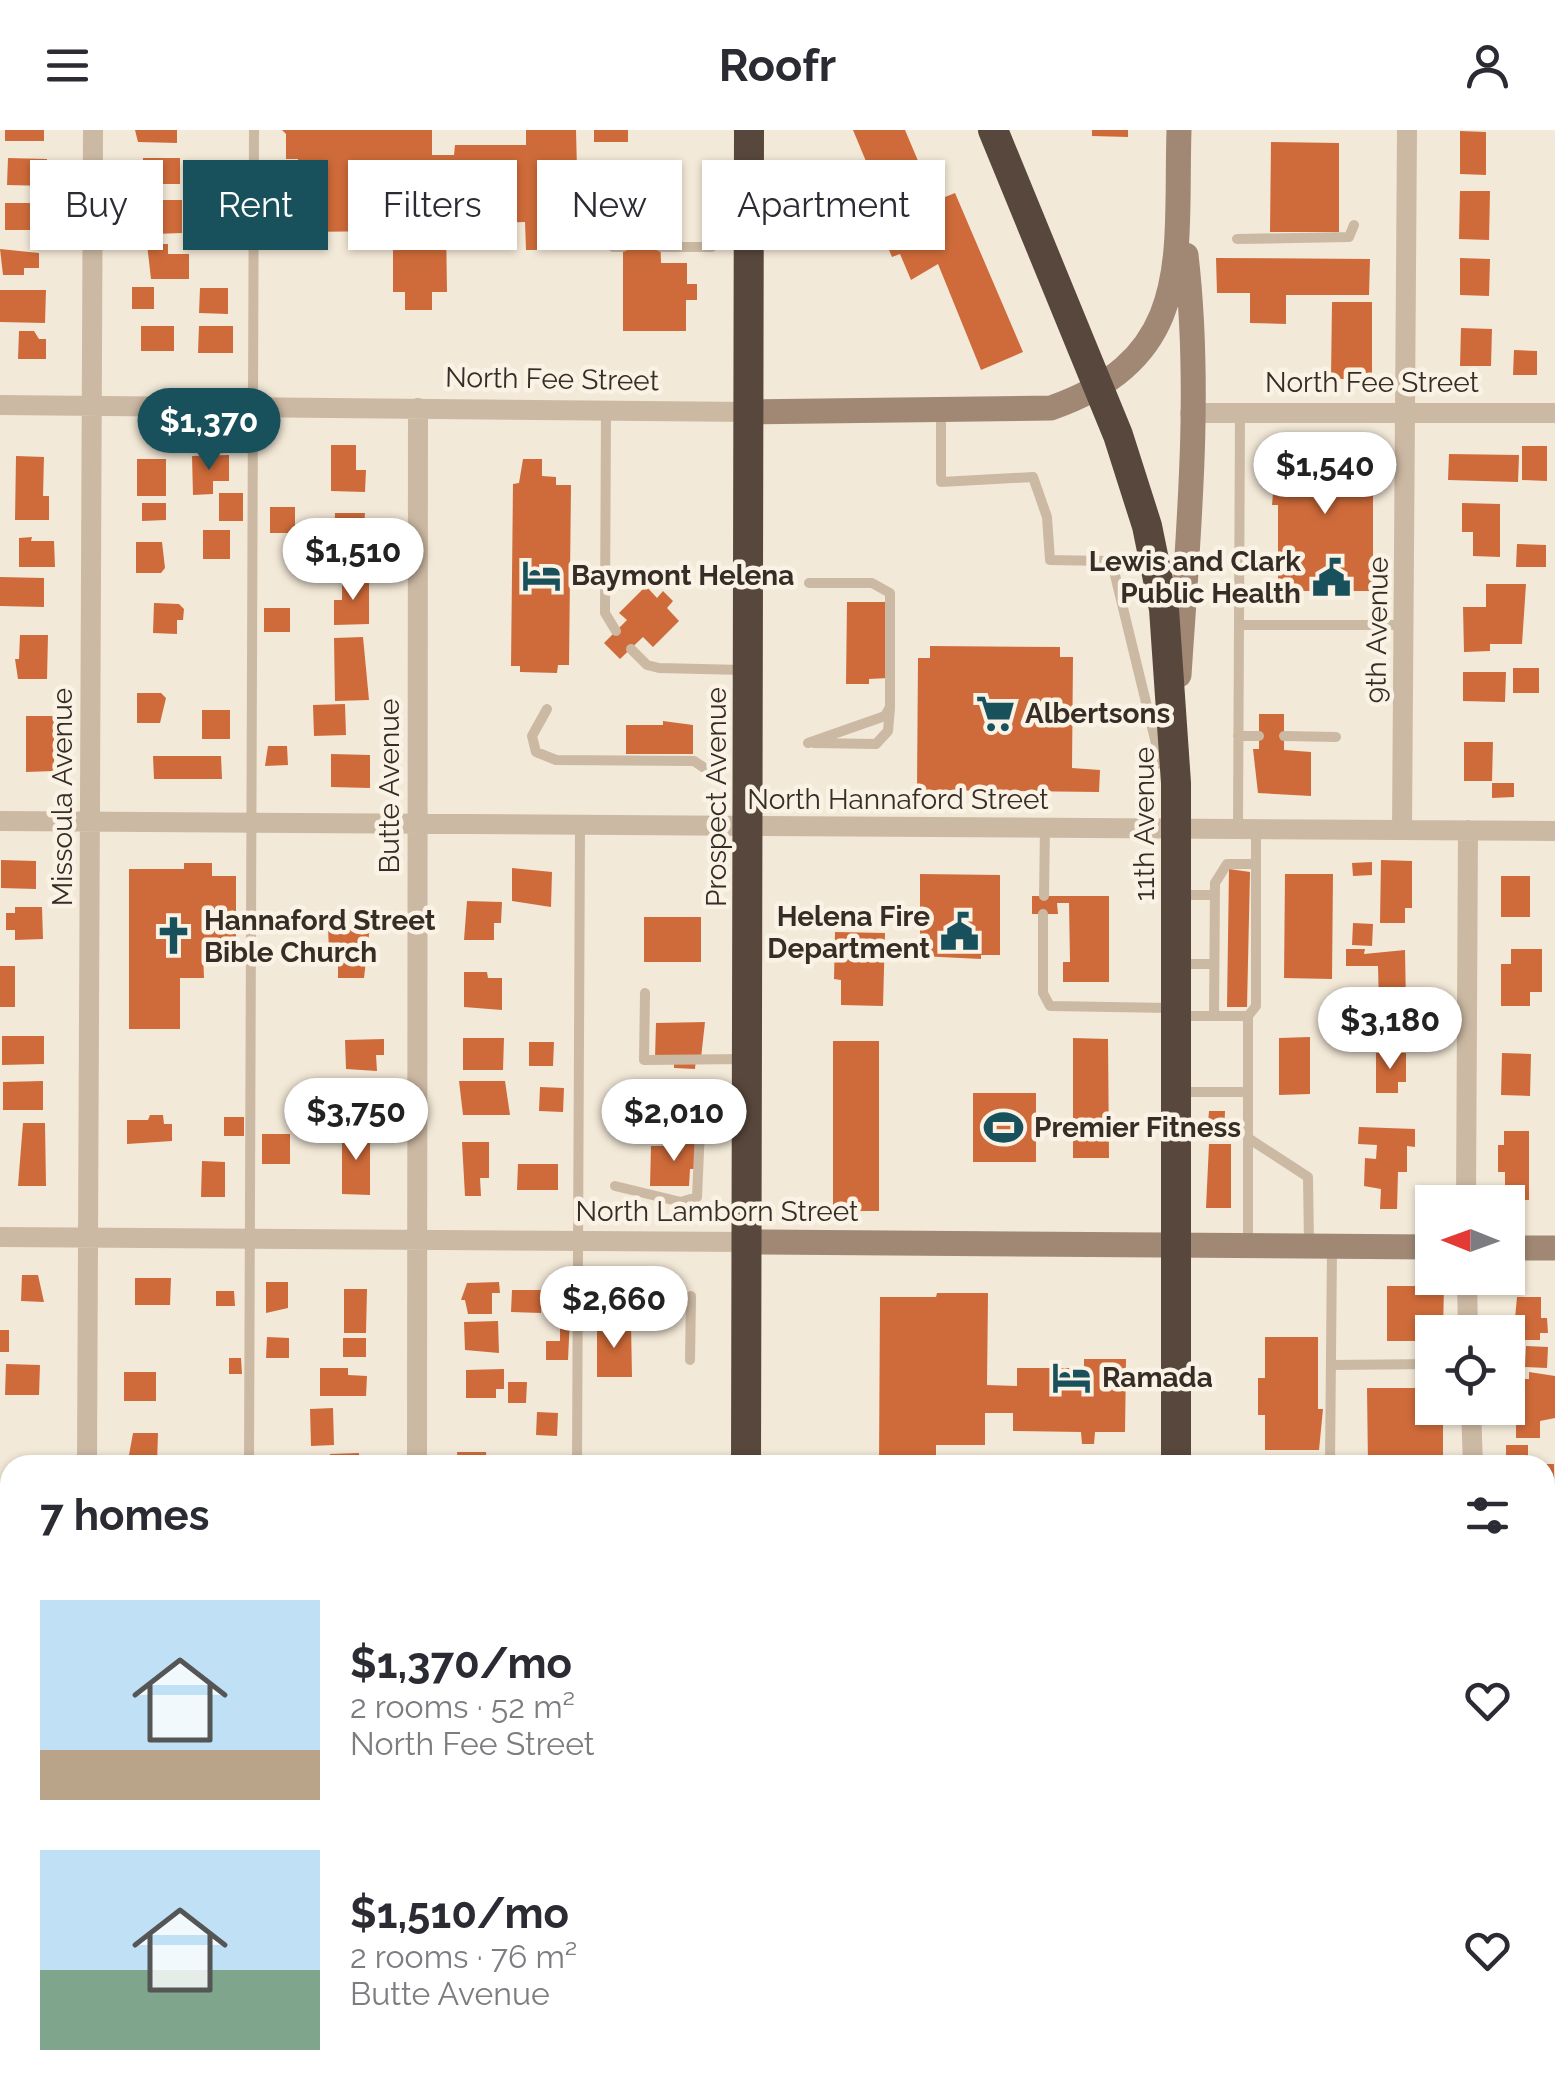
<!DOCTYPE html>
<html lang="en">
<head>
<meta charset="utf-8">
<style>
	body { margin:0; font-family:Raleway,sans-serif; background:#f7f7f7; color:#2b2b33; height:100vh; display:flex; flex-direction:column; font-size:38px; white-space:nowrap }
	* { box-sizing:border-box; margin:0 }
	p { font-size:32px; color:#7c7c81 }
	.icon { flex:none; width:55px; height:55px; fill:none; stroke:currentColor; stroke-width:2; stroke-linecap:round; stroke-linejoin:round }
	.map { position:relative; flex:1; overflow:hidden }
	.drawer { position:absolute; left:0px; top:1325px; width:1555px; height:642px; display:flex; flex-direction:column; background:#fff; border-radius:30px 30px 0 0; box-shadow:0 2px 8px #0004 }
	.drawer>* { flex:none }
	.banner { position:absolute; left:30px; top:30px; width:1000px; height:90px; display:flex; gap:20px }
	.needle { width:65px; rotate:271deg }
	.fabs { position:absolute; left:1415px; top:1055px; display:grid; gap:20px }
	.fabs a { display:grid; place-items:center; width:110px; height:110px; border-radius:0px; background:#fff; box-shadow:0 2px 8px #0004; font-size:50px }
	.price { position:absolute; translate:-50% -85px; padding:0 22px; border-radius:35px; background:#fff; color:#222; font-size:32px; line-height:65px; filter:drop-shadow(0 2px 5px #0008) }
	.price::after { content:''; position:absolute; left:50%; top:60px; width:30px; height:22px; margin-left:-15px; background:inherit; clip-path:polygon(0 0,100% 0,50% 100%) }
	.price.current { background:#18515b; color:#fff }
	ul { padding:0; list-style:none }
	li { display:flex; align-items:center; gap:30px; height:250px; padding:0 40px }
	li span { display:grid; place-items:center; flex:none; width:280px; height:200px; border-radius:0px; color:#555 }
	li>.icon { margin-inline-start:auto }
	span .icon { width:120px; height:120px; fill:#fffc; stroke-width:1 }
	li b { font-size:42px }
	h2 { display:flex; justify-content:space-between; align-items:center; height:120px; padding:0 40px; font-size:42px }
	.pill { padding:0 35px; border-radius:0px; background:#fff; box-shadow:0 2px 8px #0004; font-size:35px; line-height:90px }
	.pill.current { background:#18515b; color:#fff }
	header { display:flex; justify-content:space-between; align-items:center; height:130px; padding:0 40px; background:#fff; font-size:45px; font-weight:700 }
	.map>svg:first-child { display:block }
	.building { fill:#cf6b3a }
	.lines { fill:none; stroke-linecap:round; stroke-linejoin:round }
	.lane { stroke:#ccb9a3; stroke-width:10 }
	.street { stroke:#ccb9a3; stroke-width:20 }
	.secondary { stroke:#a08875; stroke-width:25 }
	.highway { stroke:#58473c; stroke-width:30 }
	.labels { text-anchor:middle; dominant-baseline:central; stroke-width:9; stroke-linejoin:round; paint-order:stroke }
	.street-label { font-size:28px; fill:#362d26; stroke:#faf2e5 }
	.poi-label { font-size:28px; font-weight:bold; fill:#362d26; stroke:#faf2e5; text-anchor:start }
</style>
</head>
<body>
<header><svg class="icon" aria-label="menu" viewBox="0 0 24 24"><path d="M4 6h16M4 12h16M4 18h16"/></svg>Roofr<svg class="icon" aria-label="person" viewBox="0 0 24 24"><circle cx="12" cy="8" r="4"/><path d="M4 21q1-7 8-7t8 7"/></svg></header>
<div class="map">
<svg width="1555" height="1967" viewBox="0 0 1555 1967">
	<rect width="100%" height="100%" fill="#f3e9d8"/>
	<!-- building -->
	<path class="building" d="M5,0h39v11h-39z
		M135,0h42v13l-39,-1z
		M282,0h150v25h22l1,-10h71v-15h50l3,120h-53l-1,-28 -79,2 1,68h-15v18h-27v-18h-12v-61l-94,1 -1,-73h-12v-25z
		M594,0h34v12h-34z
		M853,0h52l30,71 20,-8 68,159 -42,18 -43,-106 -27,16 -11,-26 -8,3 -19,-45 12,-5z
		M1092,0h36v7l-36,-1z
		M1460,1l26,1v43l-26,-1z
		M1271,12l68,1v89h-69z
		M8,28l39,1v27l-40,-1z
		M143,28h37v26h-37z
		M218,41h23v24h-23z
		M1460,61h30l-1,49 -30,-1z
		M154,70h28v33l-28,1z
		M5,73h39v27h-39z
		M623,99h37l1,34h26v21h10v16h-11v31h-63z
		M147,114h21v10h21v25h-38z
		M0,119l39,4v15h-15v7h-21z
		M1216,128l154,1 -1,36h-83v29l-36,-1v-30h-33z
		M1460,128l30,1 -1,37 -29,-1z
		M132,157h22v22h-22z
		M200,158h28v26l-29,-1z
		M0,160h46l-1,33 -45,-1z
		M1332,172h40v77h-41z
		M141,196h33v25h-33z
		M199,196h34v27h-35z
		M1461,198l31,1 -1,37h-31z
		M19,201h15l5,8h7v20h-28z
		M1514,220l23,1v24h-24z
		M331,315h25v25h10l-1,22 -34,-1z
		M1277,315h96v146h-95v-86h-6z
		M1522,316h25v35l-25,-1z
		M1449,324l70,1 -1,27 -70,-2z
		M229,325v26h-16v13l-20,1 -1,-39z
		M16,326l28,1 -1,39h6v24h-34z
		M137,329h29v37h-29z
		M523,329h19v17l14,1v8h15l-2,180h-11l-1,8 -37,-1v-6h-9l2,-182 6,-1z
		M219,363h24v28h-24z
		M142,373h24v17l-24,1z
		M1462,373l38,1v53l-27,-1v-24h-11z
		M270,377h25v26h-25z
		M335,383h30l-3,39h-32v-7h4z
		M203,400h27v29h-27z
		M32,407l-1,4h23l1,26h-36v-29z
		M136,412h26l3,26 -4,5h-25z
		M1517,414l29,1v22h-30z
		M0,447l44,1v29l-44,-1z
		M342,448l27,1v45l-35,1v-25h8z
		M1486,454h40l-4,60h-32v7l-26,1 -1,-45h23z
		M646,456l11,12 6,-7 10,10 -6,7 12,13 -26,26 -10,-10 -23,22 -16,-16 23,-23 -8,-7z
		M847,472h38l3,76 -19,1v5h-23z
		M154,473l25,1 5,5 -1,11h-6v14l-24,-1z
		M264,478h26v24h-26z
		M20,505h28l-1,44h-29l-3,-20h4z
		M363,507l6,63 -34,1 -1,-63z
		M930,516l130,1v10h13l-1,111 28,2 -1,22 -182,-2 1,-132h12z
		M1513,538h26v25h-26z
		M1463,542h43l-1,30 -42,-1z
		M137,563h24l5,5 -6,25h-23z
		M345,574l1,31 -32,1 -1,-31z
		M202,580h28v29h-28z
		M1259,584h25v36l27,2v44l-53,-3 -5,-44h6z
		M26,586h28v55l-28,1z
		M663,591l30,4v29h-67v-29h37z
		M1464,612h29l-1,39h-28z
		M268,616h19l1,19 -23,1z
		M331,624l39,1v33l-39,-1z
		M153,626h68l1,23h-68z
		M1492,653h22v14l-22,1z
		M1,730l35,1v28l-35,-1z
		M1381,730l31,1v47h-7v15h-25z
		M1372,732v13l-19,1 -1,-13z
		M184,733h28v13h24v77h-33l1,25h-24v51h-51v-160h55z
		M512,738l40,4 -1,35 -39,-6z
		M1229,739l21,3 -3,135h-20z
		M920,744l80,1v80h-19v4l-61,-3z
		M1285,744h48l-1,105 -48,-1z
		M1501,746h29v41h-29z
		M1032,766h77v86h-46v-20h7l-1,-59h-12l1,11h-26z
		M467,771l35,1 -1,21h-7v17h-30z
		M15,777h27l1,32 -28,1v-10h-9v-17h9z
		M644,787h57v45h-57z
		M1353,793l20,1 -1,22 -20,-1z
		M328,796h42l-6,52h-26v-25h-9z
		M835,802l50,1 -2,73 -42,-1v-25l-7,-1z
		M1346,819h19l-1,5 41,-4 1,56 -27,1 -1,-41h-32z
		M1511,819h31v43h-12v14h-29v-42h10z
		M0,836h15v41h-15z
		M464,842h23l1,6h14v32l-38,-3z
		M705,892l-4,36h-5l-1,11 -21,-1v-10h-19l1,-35z
		M2,906h42v28l-42,1z
		M1310,907v57l-31,1v-57z
		M463,908h41l-1,32h-40z
		M1073,908l35,1 1,119h-36z
		M384,909v16h-8l1,16 -31,-2 -1,-29z
		M833,911h46v170h-46z
		M529,912h25l-1,24h-24z
		M1376,923h30v29h-8v11h-22z
		M1502,923l29,1 -1,42 -29,-1z
		M43,951v29h-40v-28z
		M459,951h46l5,34h-47z
		M540,957l24,1 -1,24 -24,-1z
		M327,961l50,3 7,10 -2,11 -55,2z
		M973,963h63v69h-63z
		M1209,981h16l-1,26h-17z
		M150,985h13l1,9h8v17l-45,3v-24h21z
		M224,987h20v19h-20z
		M23,993h22l1,63h-28z
		M1359,997l56,2v18l-8,-1v26h-9l-1,37h-17l1,-20 -17,-3 1,-28 11,1 1,-14 -19,-1z
		M1504,1001h25v69h-24v-28h-7v-27h6z
		M342,1002h28v63l-28,-1z
		M262,1004h28v30h-28z
		M679,1010h20l-1,29h-8l-1,17h-39l1,-40h28z
		M462,1012h27v36h-9l1,18h-16z
		M1209,1014h22v64h-25z
		M202,1031l23,1v35h-24z
		M518,1034h40v26h-41z
		M22,1145h16l6,27 -23,-1z
		M135,1148h36l-1,27h-35z
		M266,1152h22v26l-22,5z
		M499,1152l1,11h-8v21h-24l-3,-14h-4l6,-17z
		M1387,1156h57l-1,46h-11v9h-45z
		M344,1159h23l-1,44h-22z
		M512,1160h40v17h-11v6l-30,-1z
		M216,1161h18l1,15h-19z
		M937,1163h51l-1,92 30,1v-18h67v-9h42l-1,73h-30l-1,12h-12l-1,-12 -68,-1v-18h-28v32h-49v20h-57l1,-168h56z
		M1517,1167h24v21h6l1,15h-8v7h-27z
		M560,1187h10l-2,43h-22v-19h14z
		M498,1191l1,32 -34,-3 -1,-28z
		M597,1194h34l1,53h-35z
		M0,1200h9v22h-9z
		M267,1207l22,1v20h-23z
		M1265,1207h53v72h5l-4,41h-54v-35h-7v-37h7z
		M343,1208h23v19h-23z
		M1526,1216l22,1 -1,21 -22,-1z
		M229,1228h12l1,16h-13z
		M6,1234l34,1 -1,30h-34z
		M320,1238h28v7l19,1 -1,20h-46z
		M504,1239v20h-8v9h-30v-28z
		M124,1242h32v29h-32z
		M1529,1242l26,4v42l-15,3v17h-24v-59h13z
		M508,1252h19l-1,21h-18z
		M1367,1258h65v20h11v57h-75z
		M333,1278l1,37 -23,1 -1,-37z
		M537,1282l21,1 -1,23 -21,-1z
		M133,1303h25l-1,31h-23v-9h-5z
		M1506,1315h22v20h-22z
		M457,1322h29l1,13h-29z
		M359,1323v12h-29v-11z
		M1545,1334h9v26h-9z
		M1555,1457v43l-10,-16v-21z
		M3,1466l3,9 4,-2v16l-10,17z
		M1555,1512v27l-6,4 -4,-24z
		M1407,1958v9h-61v-7z"/>
	<g class="lines">
		<!-- lane -->
		<path class="lane" d="M1237,109l112,-2 5,-12
			M613,117h10
			M661,117h51
			M941,280v72l92,-5 14,40 3,43 56,1 8,10 47,193
			M606,281l-1,202 11,18
			M1239,495h164
			M631,519l16,16 12,3 84,2
			M547,579l-15,27 4,16 20,8 138,1 9,6
			M1238,606h21
			M1284,606l52,1
			M808,613l77,-27 5,-9v-114l-18,-10h-63
			M814,613l62,1 12,-13 2,-23
			M1238,699l2,-416
			M1181,765h34
			M1044,766l1,-69
			M1043,784v79l7,13 120,2
			M1180,834h34
			M645,863l-1,67 102,-1
			M1178,886h70v229
			M1214,886l1,-133 12,-19h29
			M1248,886l8,-10v-177
			M1177,962h71
			M1248,1008l60,39 1,68
			M615,1056l66,16 16,-5 4,-91
			M690,1230l1,-64
			M1331,1235l101,-1
			M249,1335l5,-1335
			M577,1335l3,-640
			M1330,1335l2,-219
			M248,1967v-9
			M575,1967v-9"/>
		<!-- street -->
		<path class="street" d="M0,275l749,7
			M1190,283h365
			M0,691l1555,10
			M1402,700l5,-700
			M1466,1072l2,-372
			M0,1107l747,5
			M1467,1148l1,54
			M1471,1278l2,57
			M87,1335l6,-1335
			M417,1335l1,-1057
			M1545,1405l10,2
			M0,1938l10,1
			M904,1958l2,9
			M83,1967v-9
			M414,1967v-9
			M1495,1967v-9"/>
		<!-- secondary -->
		<path class="secondary" d="M749,282l302,-4c145,-51 124,-152 128,-278
			M1179,545c9,-138 23,-282 7,-420
			M747,1112l685,5
			M1508,1118h47"/>
		<!-- highway -->
		<path class="highway" d="M993,0l125,305 29,91 17,83 12,174v682
			M746,1335l3,-1335
			M744,1967v-9
			M1174,1967v-9"/>
	</g>
	<!-- icons -->
	<defs>
		<symbol id="hotel-bare" viewBox="-9 -9 18 18"><path d="M-6-4.5h1.5V1H6V5H4.5V3h-9V5H-6ZM-4 0a1.8 1.8 0 1 1 3.6 0ZM.5 0V-2.5h3Q6-2.5 6 0Z" fill="#18515b" stroke="#faf2e5" stroke-width="2.5" paint-order="stroke"/></symbol>
		<symbol id="civic-bare" viewBox="-9 -9 18 18"><path d="M-.6-6.5H3V-4.5H.6V-3L4-1V1h2V6H-6V1h2V-1L-.6-3ZM-1.2 2.5V6h2.4V2.5Z" fill="#18515b" stroke="#faf2e5" stroke-width="2.5" paint-order="stroke"/></symbol>
		<symbol id="supermarket-bare" viewBox="-9 -9 18 18"><path d="M-6-5.5h2.5l.6 2H6L4.5 2H-2.5L-4.4-4H-6ZM-1.5 3.2a1.3 1.3 0 1 0 .1 0ZM3 3.2a1.3 1.3 0 1 0 .1 0Z" fill="#18515b" stroke="#faf2e5" stroke-width="2.5" paint-order="stroke"/></symbol>
		<symbol id="church-bare" viewBox="-9 -9 18 18"><path d="M-1.2-6h2.4v3.5h3.3v2.4h-3.3V6h-2.4V-.1h-3.3v-2.4h3.3Z" fill="#18515b" stroke="#faf2e5" stroke-width="2.5" paint-order="stroke"/></symbol>
		<symbol id="stadium-bare" viewBox="-9 -9 18 18"><path d="M0-5a6.5 5 0 1 0 0 10a6.5 5 0 1 0 0-10ZM-3.5-1.8h7v3.6h-7Z" fill="#18515b" stroke="#faf2e5" stroke-width="2.5" paint-order="stroke"/></symbol>
	</defs>
	<g fill-rule="evenodd">
		<use href="#hotel-bare" x="514" y="418" width="55" height="55"/>
		<use href="#civic-bare" x="1304" y="420" width="55" height="55"/>
		<use href="#supermarket-bare" x="968" y="556" width="55" height="55"/>
		<use href="#civic-bare" x="932" y="774" width="55" height="55"/>
		<use href="#church-bare" x="146" y="778" width="55" height="55"/>
		<use href="#stadium-bare" x="976" y="970" width="55" height="55"/>
		<use href="#hotel-bare" x="1044" y="1220" width="55" height="55"/>
	</g>
	<g class="labels">
		<!-- street labels -->
		<g class="street-label">
			<text transform="translate(552 249) rotate(1)">North Fee Street</text>
			<text x="1372" y="252">North Fee Street</text>
			<text transform="translate(1377 500) rotate(-89)">9th Avenue</text>
			<text transform="translate(389 656) rotate(-90)">Butte Avenue</text>
			<text transform="translate(62 667) rotate(-90)">Missoula Avenue</text>
			<text transform="translate(716 667) rotate(-90)">Prospect Avenue</text>
			<text x="898" y="669">North Hannaford Street</text>
			<text transform="translate(1144 694) rotate(-90)">11th Avenue</text>
			<text x="717" y="1081">North Lamborn Street</text>
		</g>
		<!-- poi labels -->
		<g class="poi-label">
			<text x="1301" y="431" text-anchor="end">Lewis and Clark<tspan x="1301" dy="32">Public Health</tspan></text>
			<text x="571" y="445">Baymont Helena</text>
			<text x="1025" y="583">Albertsons</text>
			<text x="930" y="786" text-anchor="end">Helena Fire<tspan x="930" dy="32">Department</tspan></text>
			<text x="204" y="790">Hannaford Street<tspan x="204" dy="32">Bible Church</tspan></text>
			<text x="1034" y="997">Premier Fitness</text>
			<text x="1102" y="1247">Ramada</text>
		</g>
	</g>
</svg>
<div class="fabs">
<a><svg class="needle" viewBox="-14 -14 28 28"><path d="M0-13l5 13h-10z" fill="#e53935"/><path d="M0 13l5-13h-10z" fill="#7c7c81"/></svg></a>
<a><svg class="icon" aria-label="locate" viewBox="0 0 24 24"><circle cx="12" cy="12" r="6"/><path d="M12 2v4M12 18v4M2 12h4M18 12h4"/></svg></a>
</div>
<b class="price current" style="left:209px;top:343px">$1,370</b>
<b class="price" style="left:1325px;top:387px">$1,540</b>
<b class="price" style="left:353px;top:473px">$1,510</b>
<b class="price" style="left:1390px;top:942px">$3,180</b>
<b class="price" style="left:356px;top:1033px">$3,750</b>
<b class="price" style="left:674px;top:1034px">$2,010</b>
<b class="price" style="left:614px;top:1221px">$2,660</b>
<div class="banner">
<a class="pill">Buy</a>
<a class="pill current">Rent</a>
<a class="pill">Filters</a>
<a class="pill">New</a>
<a class="pill">Apartment</a>
</div>
<section class="drawer">
<h2>7 homes<svg class="icon" aria-label="filters" viewBox="0 0 24 24"><path d="M4 7h16M4 17h16"/><circle cx="9" cy="7" r="2"/><circle cx="15" cy="17" r="2"/></svg></h2>
<ul>
<li><span style="background:linear-gradient(#bfe0f5 75%,#b9a48a 0)"><svg class="icon" aria-label="home" viewBox="0 0 24 24"><path d="M3 11l9-7 9 7M6 9v11h12V9"/></svg></span><div><b>$1,370/mo</b><p>2 rooms · 52 m²</p><p>North Fee Street</p></div><svg class="icon" aria-label="heart" viewBox="0 0 24 24"><path d="M12 20l-8-8c-3-5 5-10 8-4 3-6 11-1 8 4z"/></svg></li>
<li><span style="background:linear-gradient(#bfe0f5 60%,#7fa58c 0)"><svg class="icon" aria-label="home" viewBox="0 0 24 24"><path d="M3 11l9-7 9 7M6 9v11h12V9"/></svg></span><div><b>$1,510/mo</b><p>2 rooms · 76 m²</p><p>Butte Avenue</p></div><svg class="icon" aria-label="heart" viewBox="0 0 24 24"><path d="M12 20l-8-8c-3-5 5-10 8-4 3-6 11-1 8 4z"/></svg></li>
</ul>
</section>
</div>
</body>
</html>
